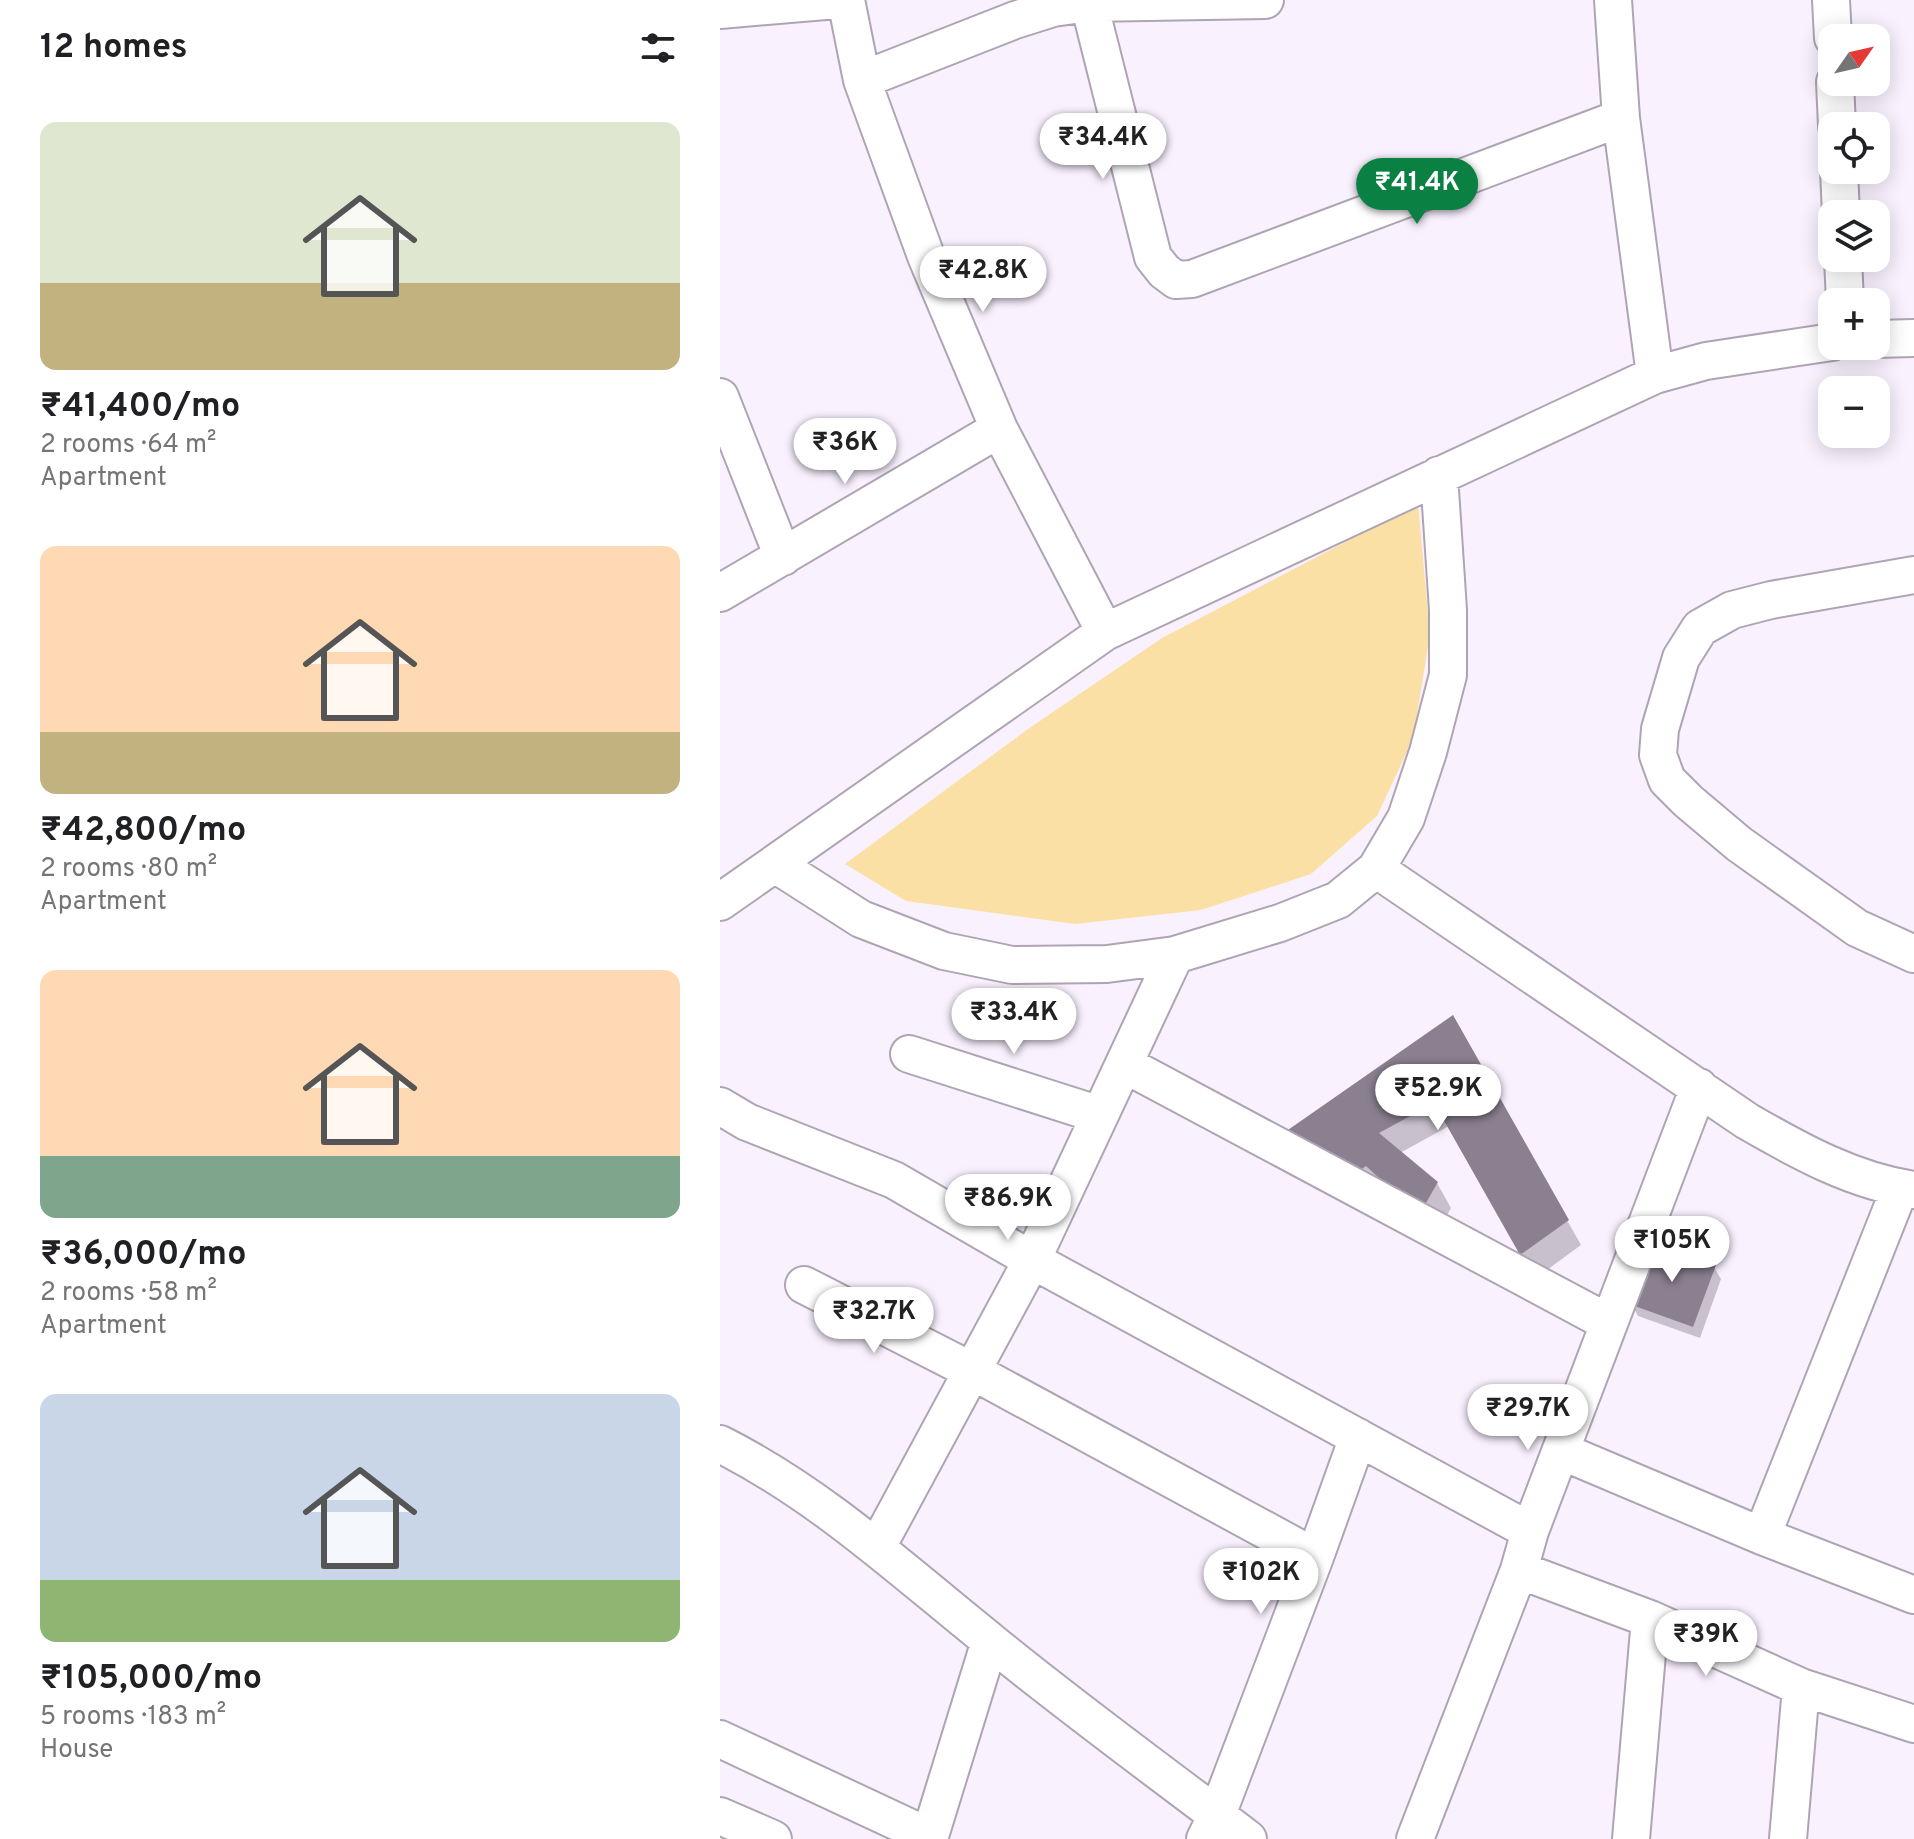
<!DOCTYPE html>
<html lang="en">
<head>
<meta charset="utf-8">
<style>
	body { margin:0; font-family:Overpass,sans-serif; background:#f2f2f2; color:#202124; height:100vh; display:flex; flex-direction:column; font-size:30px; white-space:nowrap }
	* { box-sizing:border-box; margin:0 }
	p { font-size:26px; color:#757577 }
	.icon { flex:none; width:44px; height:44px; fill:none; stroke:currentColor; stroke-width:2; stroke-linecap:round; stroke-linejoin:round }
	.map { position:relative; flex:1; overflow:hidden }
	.drawer { display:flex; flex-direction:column; background:#fff; width:720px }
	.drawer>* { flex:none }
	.needle { width:52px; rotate:56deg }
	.controls { position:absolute; left:1098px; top:24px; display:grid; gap:16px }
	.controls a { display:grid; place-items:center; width:72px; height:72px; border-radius:16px; background:#fff; box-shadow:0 4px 20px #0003; font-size:40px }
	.price { position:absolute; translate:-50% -68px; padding:0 18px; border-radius:28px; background:#fff; color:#222; font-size:26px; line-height:52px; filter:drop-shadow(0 2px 4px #0008) }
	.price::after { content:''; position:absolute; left:50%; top:48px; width:24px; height:18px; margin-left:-12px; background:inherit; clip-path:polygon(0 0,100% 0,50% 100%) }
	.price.active { background:#0b8043; color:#fff }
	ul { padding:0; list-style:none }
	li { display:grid; align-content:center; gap:16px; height:424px; padding:0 40px }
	li span { display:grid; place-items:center; height:248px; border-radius:16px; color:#555 }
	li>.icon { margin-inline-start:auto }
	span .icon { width:144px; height:144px; fill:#fffc; stroke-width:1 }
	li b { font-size:34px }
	h2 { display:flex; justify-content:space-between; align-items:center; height:96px; padding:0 40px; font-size:34px }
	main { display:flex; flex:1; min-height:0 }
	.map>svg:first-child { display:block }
	.green { fill:#fbe0a5 }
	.shadow { fill:#0003 }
	.building { fill:#8a8090 }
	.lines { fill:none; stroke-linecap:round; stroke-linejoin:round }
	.minor-casing { stroke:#afa4b4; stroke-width:40 }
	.minor { stroke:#fff; stroke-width:36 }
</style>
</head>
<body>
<main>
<section class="drawer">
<h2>12 homes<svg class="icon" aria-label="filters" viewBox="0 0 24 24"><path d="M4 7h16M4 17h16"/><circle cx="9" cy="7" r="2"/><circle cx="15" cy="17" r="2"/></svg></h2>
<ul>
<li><span style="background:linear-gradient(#dfe7d0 65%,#c2b280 0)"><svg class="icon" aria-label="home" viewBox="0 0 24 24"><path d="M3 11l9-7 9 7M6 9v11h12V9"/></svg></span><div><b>₹41,400/mo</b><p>2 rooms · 64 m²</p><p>Apartment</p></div></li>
<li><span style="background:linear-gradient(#ffd9b3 75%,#c2b280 0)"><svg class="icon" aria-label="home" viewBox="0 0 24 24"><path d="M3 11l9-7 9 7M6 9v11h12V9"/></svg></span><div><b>₹42,800/mo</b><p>2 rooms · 80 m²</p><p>Apartment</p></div></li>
<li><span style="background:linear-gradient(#ffd9b3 75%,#7fa58c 0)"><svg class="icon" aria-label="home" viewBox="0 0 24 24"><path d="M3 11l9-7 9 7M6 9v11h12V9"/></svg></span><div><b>₹36,000/mo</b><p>2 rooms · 58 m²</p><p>Apartment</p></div></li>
<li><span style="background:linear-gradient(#c9d6e8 75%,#8fb573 0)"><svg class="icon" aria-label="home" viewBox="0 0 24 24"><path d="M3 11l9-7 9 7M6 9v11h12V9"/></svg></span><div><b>₹105,000/mo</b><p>5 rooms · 183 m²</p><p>House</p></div></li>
</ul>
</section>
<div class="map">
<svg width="1194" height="1839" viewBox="0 0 1194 1839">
	<rect width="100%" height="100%" fill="#faf1ff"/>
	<!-- green -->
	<path class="green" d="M698,504l12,130 -17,105 -36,77 -66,58 -110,36 -126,14 -169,-23 -61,-37 183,-135 134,-91z"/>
	<!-- shadow -->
	<path class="shadow" d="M733,1018l128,227 -45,33 -87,-152 -49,27 37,30 14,25 -17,30 -133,-82z
		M994,1267l7,12 -21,59 -62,-22 -7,-13z"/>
	<!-- building -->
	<path class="building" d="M733,1015l116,205 -49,35 -86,-152 -55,30 59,49 -19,33 -53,-49 -13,9 -68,-43z
		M931,1242l65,23 -23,62 -64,-23z"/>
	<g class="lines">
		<defs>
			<path id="minor" d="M126,0l16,80 64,176 73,173 106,203
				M893,0l8,118 34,257
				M1111,0l2,38
				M369,3l64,254 11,14 12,9 16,-1 429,-161
				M0,10l117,-10
				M142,80l153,-60 38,-12 36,-5 176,-3
				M1115,82l2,44
				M1119,170l2,44
				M1123,258l2,44
				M1156,339l38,-1
				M0,397l63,160
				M1194,575l-143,25 -39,10 -32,18 -19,30 -21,71 -2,26 9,25 21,21 51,43 118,84 57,26
				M0,593l279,-164
				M55,864l86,55 83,32 68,14 95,-1 68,-9 105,-32 58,-23 38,-31 30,-51 22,-66 20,-77v-65l-9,-135
				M656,869l371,252c52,30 106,60 167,69
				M0,902l385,-270 550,-257 51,-14 126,-19
				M189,1054l191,61
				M404,1064l485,259
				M0,1106l27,16 147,58 138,80 498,271
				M84,1285l168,86 343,186
				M0,1444c100,50 183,127 269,196 84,69 173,133 259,199
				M841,1451l201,85 152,59
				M1042,1536l138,-348
				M157,1547l155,-287 143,-305
				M799,1570l131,49 151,68 113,37
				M0,1739l210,98
				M0,1816l53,23
				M209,1839l61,-198
				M485,1839l12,-24 98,-258 43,-120
				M695,1839l104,-269 11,-39 169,-444
				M911,1839l19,-220
				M1068,1839l13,-152"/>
		</defs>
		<!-- minor casing -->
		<use href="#minor" class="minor-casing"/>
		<!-- minor -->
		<use href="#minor" class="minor"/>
	</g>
</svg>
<div class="controls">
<a><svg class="needle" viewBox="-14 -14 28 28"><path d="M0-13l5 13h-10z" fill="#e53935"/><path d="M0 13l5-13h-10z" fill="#757577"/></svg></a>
<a><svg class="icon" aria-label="locate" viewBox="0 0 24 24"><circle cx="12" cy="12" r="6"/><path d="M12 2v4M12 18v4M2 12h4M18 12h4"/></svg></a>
<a><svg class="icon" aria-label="layers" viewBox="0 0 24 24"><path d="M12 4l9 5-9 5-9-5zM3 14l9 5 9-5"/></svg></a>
<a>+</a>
<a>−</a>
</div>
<b class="price" style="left:383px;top:181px">₹34.4K</b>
<b class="price active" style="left:697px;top:226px">₹41.4K</b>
<b class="price" style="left:263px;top:314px">₹42.8K</b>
<b class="price" style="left:125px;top:486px">₹36K</b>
<b class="price" style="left:294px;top:1056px">₹33.4K</b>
<b class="price" style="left:718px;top:1132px">₹52.9K</b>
<b class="price" style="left:288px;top:1242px">₹86.9K</b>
<b class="price" style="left:952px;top:1284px">₹105K</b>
<b class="price" style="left:154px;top:1355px">₹32.7K</b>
<b class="price" style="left:808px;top:1452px">₹29.7K</b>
<b class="price" style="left:541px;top:1616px">₹102K</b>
<b class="price" style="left:986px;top:1678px">₹39K</b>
</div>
</main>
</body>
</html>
